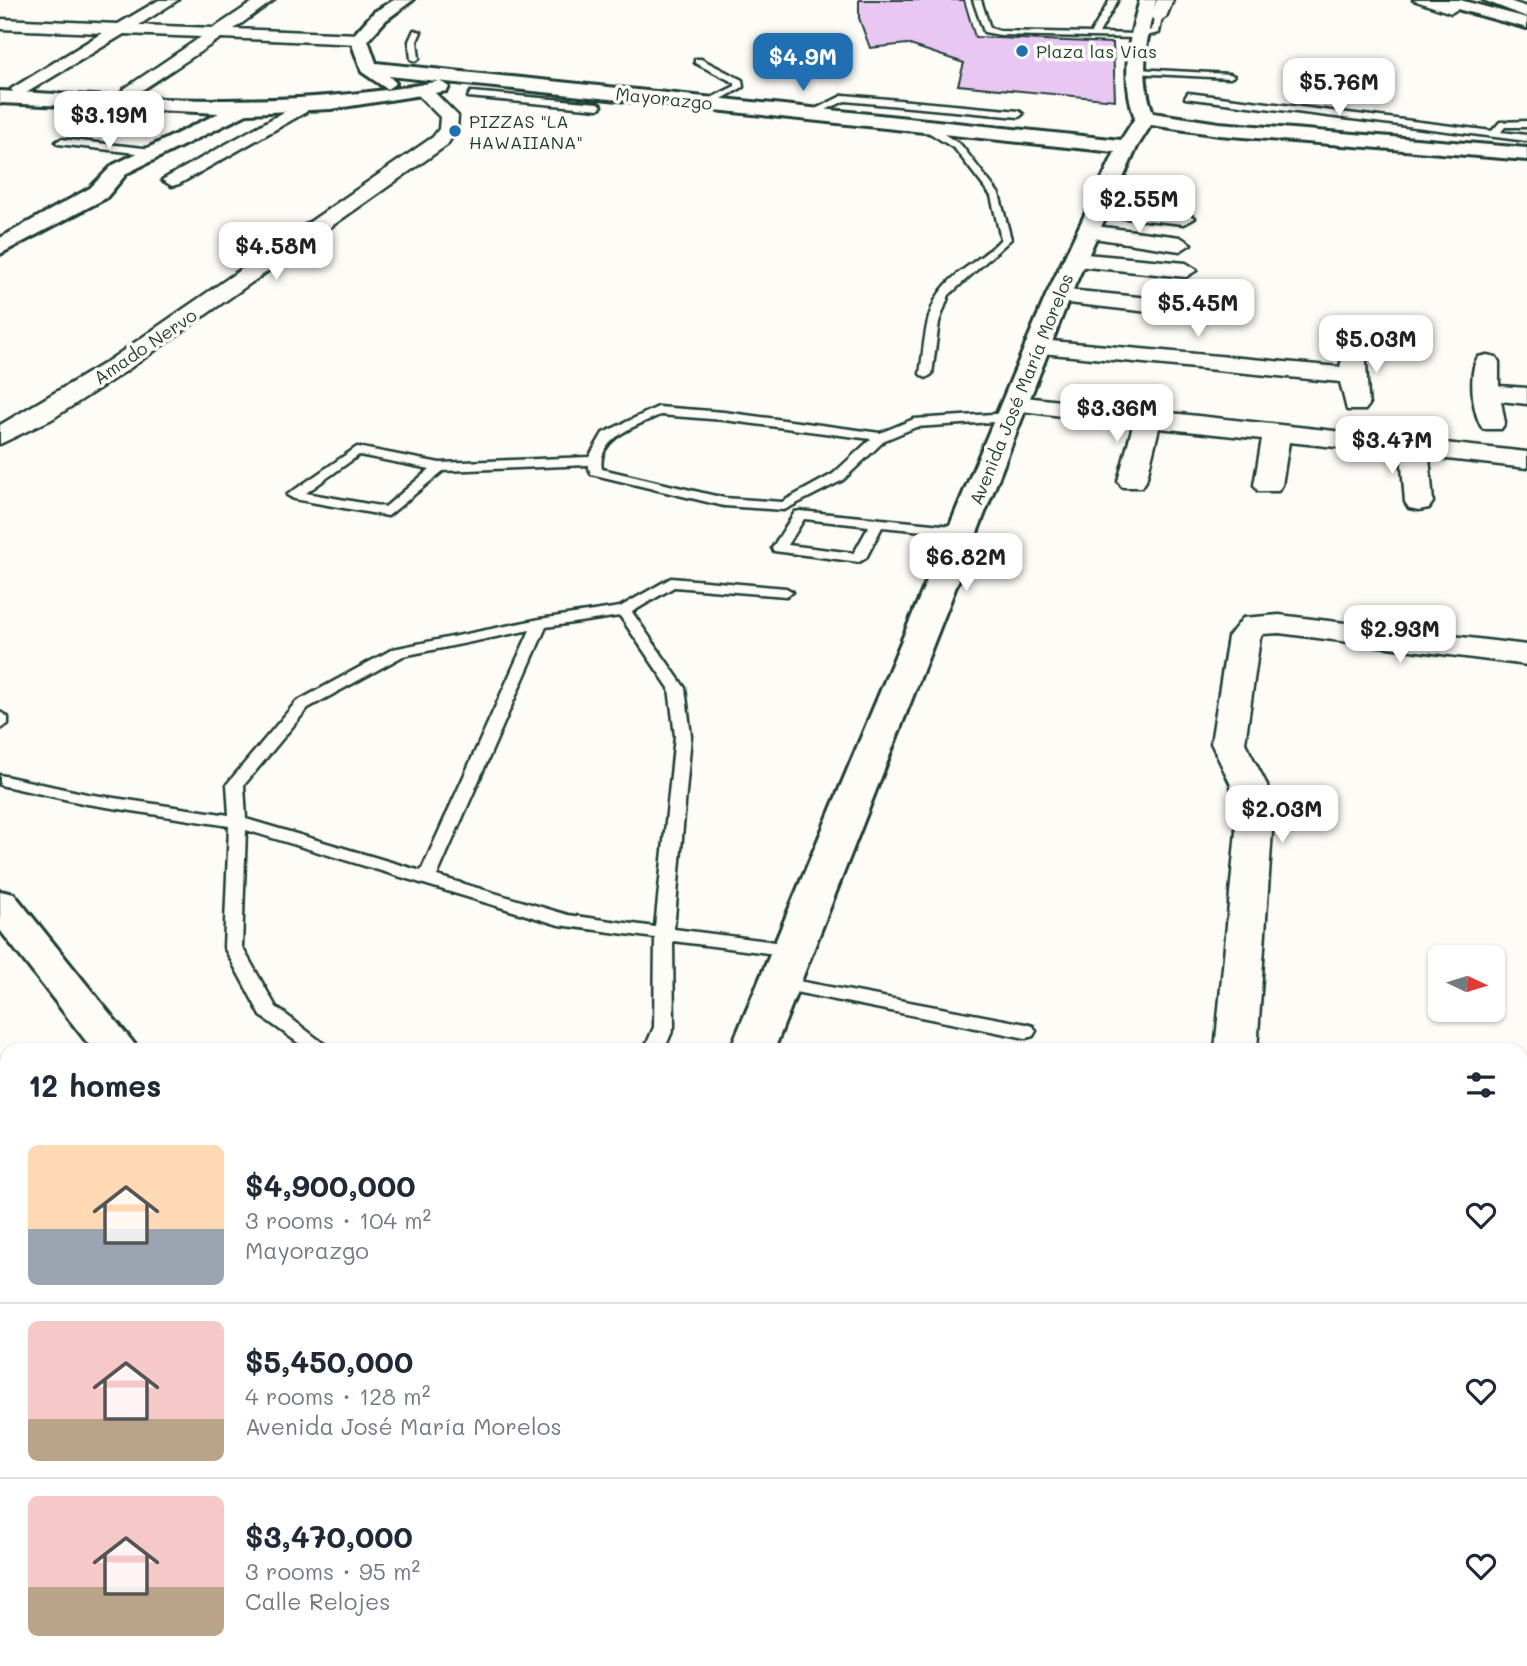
<!DOCTYPE html>
<html lang="en">
<head>
<meta charset="utf-8">
<style>
	body { margin:0; font-family:Mali,sans-serif; background:#f6f6f7; color:#1f2937; height:100vh; display:flex; flex-direction:column; font-size:26px; white-space:nowrap }
	* { box-sizing:border-box; margin:0 }
	p { font-size:23px; color:#747a83 }
	.icon { flex:none; width:38px; height:38px; fill:none; stroke:currentColor; stroke-width:2; stroke-linecap:round; stroke-linejoin:round }
	.map { position:relative; flex:1; overflow:hidden }
	.details { position:absolute; left:0px; top:1043px; width:1528px; height:623px; display:flex; flex-direction:column; background:#fff; border-radius:21px 21px 0 0; box-shadow:0 2px 5px #0004 }
	.details>* { flex:none }
	.needle { width:46px; rotate:94deg }
	.controls { position:absolute; left:1428px; top:945px; display:grid; gap:14px }
	.controls a { display:grid; place-items:center; width:77px; height:77px; border-radius:10px; background:#fff; box-shadow:0 2px 5px #0004; font-size:35px }
	.price { position:absolute; translate:-50% -60px; padding:0 16px; border-radius:14px; background:#fff; color:#222; font-size:23px; line-height:46px; filter:drop-shadow(0 2px 4px #0008) }
	.price::after { content:''; position:absolute; left:50%; top:42px; width:21px; height:16px; margin-left:-10px; background:inherit; clip-path:polygon(0 0,100% 0,50% 100%) }
	.price.current { background:#1f6fb2; color:#fff }
	ul { padding:0; list-style:none }
	li { display:flex; align-items:center; gap:21px; height:175px; padding:0 28px }
	li+li { border-top:2px solid #e0e1e3 }
	li span { display:grid; place-items:center; flex:none; width:196px; height:140px; border-radius:10px; color:#555 }
	li>.icon { margin-inline-start:auto }
	span .icon { width:84px; height:84px; fill:#fffc; stroke-width:1 }
	li b { font-size:30px }
	h2 { display:flex; justify-content:space-between; align-items:center; height:84px; padding:0 28px; font-size:30px }
	.map>svg:first-child { display:block }
	.building { fill:#e9c7f3; stroke:#1f3d34; stroke-width:2 }
	.lines { fill:none; stroke-linecap:round; stroke-linejoin:round }
	.lane-casing { stroke:#1f3d34; stroke-width:5 }
	.street-casing { stroke:#1f3d34; stroke-width:5 }
	.secondary-casing { stroke:#1f3d34; stroke-width:6 }
	.lane { fill:#fdfcf7; fill-rule:evenodd }
	.street { fill:#fdfcf7; fill-rule:evenodd }
	.secondary { fill:#fdfcf7; fill-rule:evenodd }
	.poi-dot { fill:#1f6fb2; stroke:#fdfcf7; stroke-width:2.5 }
	.labels { text-anchor:middle; dominant-baseline:central; stroke-width:7; stroke-linejoin:round; paint-order:stroke }
	.far-poi-label { font-size:18px; fill:#1f3d34; stroke:#fdfcf7; text-anchor:start }
	.far-street-label { font-size:18px; fill:#1f3d34; stroke:#fdfcf7 }
</style>
</head>
<body>
<div class="map">
<svg width="1527" height="1666" viewBox="0 0 1527 1666">
	<rect width="100%" height="100%" fill="#fdfcf7"/>
	<filter id="ink" filterUnits="userSpaceOnUse"><feTurbulence type="fractalNoise" baseFrequency=".0143" numOctaves="2"/><feDisplacementMap in="SourceGraphic" scale="14" xChannelSelector="R" yChannelSelector="G"/><feConvolveMatrix kernelMatrix="1 2 1 2 8 2 1 2 1" color-interpolation-filters="sRGB"/></filter>
	<g filter="url(#ink)">
		<!-- building -->
		<path class="building" d="M859,0h105l11,37 138,6 2,57 -157,-15 6,-22 -57,-19 -37,4 -11,-30z"/>
		<g class="lines">
			<defs>
				<path id="lane" d="M973,0h8l9,28 10,3 91,2 19,-33h8l-19,33 38,1 15,-4 3,-15 7,2 -3,16 -22,5 -137,-3 -16,-3z
					M414,30l7,2 -4,9 2,18 -4,2 -4,-2 -2,-18z
					M695,59h6l41,21 1,7 -32,18h-6v-4l30,-15v-3l-40,-20z
					M1136,69l94,5 4,2 -4,2 -97,-5z
					M471,92l127,11 4,3 -4,3 -130,-12z
					M1188,93l304,38 8,-9 27,-1v6h-22l-4,5 26,3v6l-342,-43z
					M844,95l175,16 4,3 -4,3 -174,-16 -33,15 -7,-2z
					M922,124h6l33,21 38,49 12,45 -62,56 -10,27 -7,52 -6,4 -6,-4c5,-29 4,-66 26,-89 16,-18 39,-28 55,-46l-10,-43 -36,-47 -33,-21z
					M61,139l92,10 5,3 -5,3 -95,-11 -2,-2z
					M658,407l66,5 156,21 34,-14 95,-6 6,4 -6,4 -93,6 -31,13 -42,40 -59,30 -60,-4 -133,-32 -3,-9 -145,6 -55,45 -94,-17 -7,-4 70,-48 83,16 149,-6 14,-24zM660,415l64,5 147,19 -38,35 -51,28 -58,-4 -122,-29c-6,-31 36,-44 58,-54zM359,455l71,14 -45,38 -79,-14z
					M800,511l163,16 7,4 -7,4 -81,-8 -16,31 -7,4 -85,-11 -2,-3 23,-36zM804,519l65,7 -15,27 -66,-8z
					M671,578l115,10 7,4 -7,4 -112,-9 -42,25 53,76 6,48 -17,193 117,15 9,6 -9,6 -118,-15 1,86 -10,23h-20l10,-23 1,-89 -96,-13 -313,-95 -4,117 34,60 56,43h-24l-47,-34 -37,-69 5,-121 -142,-22 -87,-19v-10l87,19 142,21 -2,-31 69,-82 97,-53 147,-30 80,-12zM620,616l49,72 6,48 -20,191 -87,-12 -131,-39 109,-249zM530,630l-109,241 -175,-52 -2,-34 64,-77 95,-52z
					M0,712l8,5v7l-8,5z
					M777,977l249,47 7,2 3,5 -3,5 -7,2 -256,-51 -3,-4z"/>
				<path id="street" d="M159,0h19l-39,25 75,3 42,-28h18l-40,29 125,5 8,5 -8,5 -138,-6 -91,60 -6,-1 -3,-4 3,-4 77,-52 -77,-3 -98,59h-12l-3,-4 91,-56 -102,-4v-10l118,5z
					M1157,0h16l-7,17 -8,5 -8,-5z
					M1413,0h26l20,8 -8,5z
					M1483,0h23l21,7v10z
					M423,86l6,1 29,29 -1,13 -10,16 -324,228 -71,46 -52,25v-19l105,-62 328,-226 6,-8 1,-12 -26,-26z
					M300,103l9,5 -3,4 -127,72 -7,2 -10,-6z
					M1123,207l61,5 11,6 -11,6 -68,-7 -3,-4z
					M1088,225l92,12 11,7 -11,7 -100,-15 -3,-5 3,-5z
					M1074,253l112,10 11,7 -11,7 -120,-12 -3,-5z
					M1058,289l91,9 8,2 4,5 -4,5 -8,2 -99,-11 -4,-5 4,-5z
					M1040,340l300,27 6,-25h18c2,4 3,51 5,63l-4,5h-18l-7,-28 -309,-30 -3,-5 3,-5z
					M1487,355l9,2 3,5v24l28,2v16l-26,-3 4,22 -4,6h-18c-11,-15 -15,-57 -5,-72z
					M1015,396l512,56v16l-98,-11 4,45 -4,6 -10,2 -10,-2 -4,-6 -4,-48 -112,-12 -7,43 -4,6h-20l-4,-6 8,-46 -103,-11 -13,53 -4,6h-20l-4,-6 15,-56 -127,-16 -4,-5 4,-5z
					M1279,615l248,30v20l-248,-32 -16,1 -3,4 -15,105 22,42 5,46 -15,219h-42l21,-219 -5,-46 -20,-42 17,-106 15,-19z
					M0,1178l7,1v34l-7,-1z
					M1521,1635l6,1v30h-43l-3,-7h40z"/>
				<path id="secondary" d="M394,0h19l-27,20 -18,20 8,23 745,77 14,-22c-14,-40 -7,-78 5,-118h16c-10,37 -17,76 -3,113l66,10 308,25v12l-308,-25 -68,-10 -14,22 -67,149 -296,754h-44l316,-754 69,-144 -726,-76 7,7 -9,6 -25,-17 -12,-33 24,-27z
					M1433,0h27l67,18v10l-92,-25z
					M440,81l9,6 -2,4 -116,18 -82,4 -122,60 -21,25 -106,56v-16l90,-50 23,-23 106,-52 -219,-10v-12c148,8 293,19 440,-10z
					M0,891l14,3 125,156h-46l-93,-120z
					M0,1081l7,2v39l-7,-2z
					M379,1659h116l-3,7h-110z
					M666,1659h68l3,7h-68z"/>
			</defs>
			<!-- lane casing -->
			<use href="#lane" class="lane-casing"/>
			<!-- street casing -->
			<use href="#street" class="street-casing"/>
			<!-- secondary casing -->
			<use href="#secondary" class="secondary-casing"/>
			<!-- lane -->
			<use href="#lane" class="lane"/>
			<!-- street -->
			<use href="#street" class="street"/>
			<!-- secondary -->
			<use href="#secondary" class="secondary"/>
		</g>
	</g>
	<!-- markers -->
	<g class="poi-dot">
		<circle cx="1022" cy="51" r="7"/>
		<circle cx="455" cy="131" r="7"/>
	</g>
	<g class="labels">
		<!-- far-poi labels -->
		<g class="far-poi-label">
			<text x="1036" y="51">Plaza las Vias</text>
			<text x="469" y="121">PIZZAS "LA<tspan x="469" dy="21">HAWAIIANA"</tspan></text>
		</g>
		<!-- far-street labels -->
		<g class="far-street-label">
			<text transform="translate(664 98) rotate(6)">Mayorazgo</text>
			<text transform="translate(145 346) rotate(-34)">Amado Nervo</text>
			<text transform="translate(1021 389) rotate(-68)">Avenida José María Morelos</text>
		</g>
	</g>
</svg>
<div class="controls">
<a><svg class="needle" viewBox="-14 -14 28 28"><path d="M0-13l5 13h-10z" fill="#e53935"/><path d="M0 13l5-13h-10z" fill="#747a83"/></svg></a>
</div>
<b class="price current" style="left:803px;top:93px">$4.9M</b>
<b class="price" style="left:1339px;top:118px">$5.76M</b>
<b class="price" style="left:109px;top:151px">$3.19M</b>
<b class="price" style="left:1139px;top:235px">$2.55M</b>
<b class="price" style="left:276px;top:282px">$4.58M</b>
<b class="price" style="left:1198px;top:339px">$5.45M</b>
<b class="price" style="left:1376px;top:375px">$5.03M</b>
<b class="price" style="left:1117px;top:444px">$3.36M</b>
<b class="price" style="left:1392px;top:476px">$3.47M</b>
<b class="price" style="left:966px;top:593px">$6.82M</b>
<b class="price" style="left:1400px;top:665px">$2.93M</b>
<b class="price" style="left:1282px;top:845px">$2.03M</b>
<section class="details">
<h2>12 homes<svg class="icon" aria-label="filters" viewBox="0 0 24 24"><path d="M4 7h16M4 17h16"/><circle cx="9" cy="7" r="2"/><circle cx="15" cy="17" r="2"/></svg></h2>
<ul>
<li><span style="background:linear-gradient(#ffd9b3 60%,#9aa5b1 0)"><svg class="icon" aria-label="home" viewBox="0 0 24 24"><path d="M3 11l9-7 9 7M6 9v11h12V9"/></svg></span><div><b>$4,900,000</b><p>3 rooms · 104 m²</p><p>Mayorazgo</p></div><svg class="icon" aria-label="heart" viewBox="0 0 24 24"><path d="M12 20l-8-8c-3-5 5-10 8-4 3-6 11-1 8 4z"/></svg></li>
<li><span style="background:linear-gradient(#f6c9c9 70%,#b9a48a 0)"><svg class="icon" aria-label="home" viewBox="0 0 24 24"><path d="M3 11l9-7 9 7M6 9v11h12V9"/></svg></span><div><b>$5,450,000</b><p>4 rooms · 128 m²</p><p>Avenida José María Morelos</p></div><svg class="icon" aria-label="heart" viewBox="0 0 24 24"><path d="M12 20l-8-8c-3-5 5-10 8-4 3-6 11-1 8 4z"/></svg></li>
<li><span style="background:linear-gradient(#f6c9c9 65%,#b9a48a 0)"><svg class="icon" aria-label="home" viewBox="0 0 24 24"><path d="M3 11l9-7 9 7M6 9v11h12V9"/></svg></span><div><b>$3,470,000</b><p>3 rooms · 95 m²</p><p>Calle Relojes</p></div><svg class="icon" aria-label="heart" viewBox="0 0 24 24"><path d="M12 20l-8-8c-3-5 5-10 8-4 3-6 11-1 8 4z"/></svg></li>
</ul>
</section>
</div>
</body>
</html>
